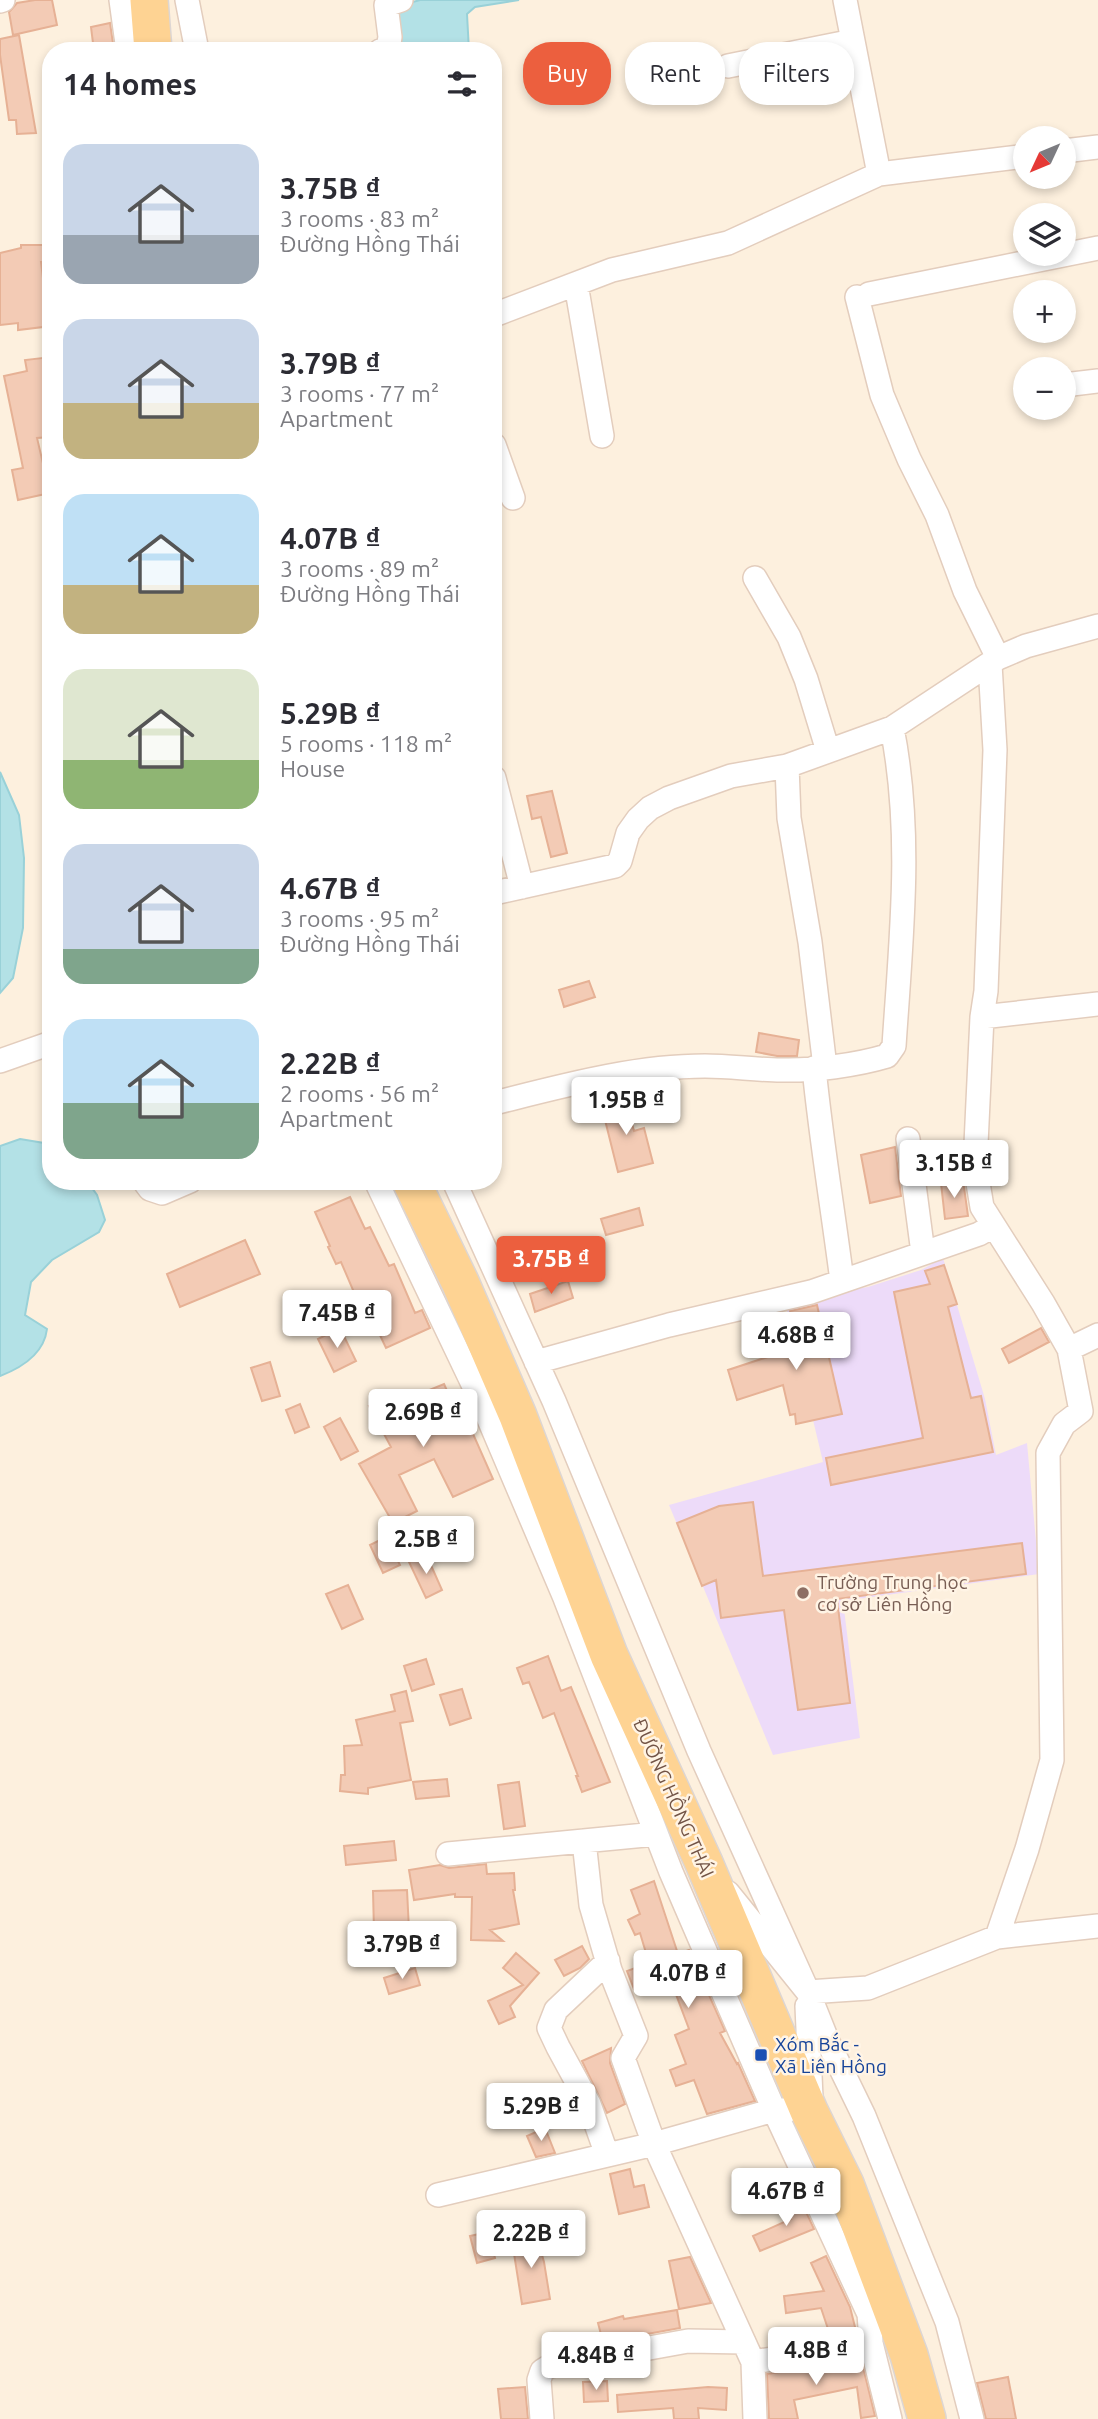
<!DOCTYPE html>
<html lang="en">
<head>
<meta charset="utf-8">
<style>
	body { margin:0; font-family:Ubuntu,sans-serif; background:#f2f2f3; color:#2b2b33; height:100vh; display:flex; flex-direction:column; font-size:26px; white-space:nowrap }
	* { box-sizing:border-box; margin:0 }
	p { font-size:23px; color:#7c7c81 }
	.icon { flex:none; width:38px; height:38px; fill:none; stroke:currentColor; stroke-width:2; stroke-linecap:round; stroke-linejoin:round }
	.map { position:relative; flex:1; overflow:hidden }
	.details { position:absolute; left:42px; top:42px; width:460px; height:1148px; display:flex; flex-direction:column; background:#fff; border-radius:28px; box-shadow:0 4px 10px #0003 }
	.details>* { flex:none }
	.top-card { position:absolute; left:523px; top:42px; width:469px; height:63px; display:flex; gap:14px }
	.needle { width:46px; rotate:226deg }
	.controls { position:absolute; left:1013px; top:126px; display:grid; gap:14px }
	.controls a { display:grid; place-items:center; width:63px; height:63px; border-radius:50%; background:#fff; box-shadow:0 4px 10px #0003; font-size:35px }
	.price { position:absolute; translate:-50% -60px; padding:0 16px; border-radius:7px; background:#fff; color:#222; font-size:23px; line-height:46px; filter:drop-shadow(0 2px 4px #0008) }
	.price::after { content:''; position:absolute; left:50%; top:42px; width:21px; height:16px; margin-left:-10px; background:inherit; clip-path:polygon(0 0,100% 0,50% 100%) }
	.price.current { background:#ec5f3e; color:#fff }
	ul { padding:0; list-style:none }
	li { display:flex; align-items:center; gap:21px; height:175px; padding:0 21px }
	li span { display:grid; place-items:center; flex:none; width:196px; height:140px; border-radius:21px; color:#555 }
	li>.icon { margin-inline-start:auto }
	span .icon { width:84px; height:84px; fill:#fffc; stroke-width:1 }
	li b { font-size:30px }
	h2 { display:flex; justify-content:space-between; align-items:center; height:84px; padding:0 21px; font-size:30px }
	.chip { padding:0 24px; border-radius:28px; background:#fff; box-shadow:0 4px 10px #0003; font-size:24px; line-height:63px }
	.chip.current { background:#ec5f3e; color:#fff }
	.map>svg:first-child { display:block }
	.education { fill:#eddbf9 }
	.water { fill:#b3e1e6; stroke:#99d1d8; stroke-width:2 }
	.building { fill:#f3cbb5; stroke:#e6b195; stroke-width:2 }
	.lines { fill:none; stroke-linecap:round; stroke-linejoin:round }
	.street-casing { stroke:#e3cdbd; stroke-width:26 }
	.primary-casing { stroke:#ddd6d3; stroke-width:40 }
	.street { stroke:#fff; stroke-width:23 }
	.primary { stroke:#fed393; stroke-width:37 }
	.education-dot { fill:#8d6e63; stroke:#fff4e5; stroke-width:2.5 }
	.transit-dot { fill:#1a4fb4; stroke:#fff4e5; stroke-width:2.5 }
	.labels { text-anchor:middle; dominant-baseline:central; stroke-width:5; stroke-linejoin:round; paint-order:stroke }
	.education-label { font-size:19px; fill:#785e54; stroke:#fff4e5; text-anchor:start }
	.street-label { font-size:19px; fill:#735446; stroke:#fff4e5 }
	.transit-label { font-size:19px; fill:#164399; stroke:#fff4e5; text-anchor:start }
</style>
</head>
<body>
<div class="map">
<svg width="1098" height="2419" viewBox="0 0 1098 2419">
	<rect width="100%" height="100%" fill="#fdf0de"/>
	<!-- education -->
	<path class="education" d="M943,1258l42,141 11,56 31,-12 12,131 -196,27 17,137 -87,17 -104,-250 154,-43 -38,-160 83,-15 53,-17z"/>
	<!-- water -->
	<path class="water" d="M420,0h99l-44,7 -8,7 2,37h-72l-6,-43z
		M0,772l19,43 5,43 -1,70 -10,50 -13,15z
		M20,1139l24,4 7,4v34h36l10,14 8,25 -6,12 -47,28 -21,22 -6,33 22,14c-3,25 -26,39 -47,47v-230z"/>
	<!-- building -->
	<path class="building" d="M35,0h17l5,25 -44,10 -4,-23 8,-9z
		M110,23l4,27 -20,1 -3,-24z
		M19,35l17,98 -19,1 -1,-14h-7l-9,-65v-16z
		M21,245h30v17h-10l5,40 5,-1v25l-33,4v-7l-18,2v-72l21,-5z
		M51,357v80l-14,1 13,55 -32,7 -6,-30 11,-2 -19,-92 23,-5 -2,-11z
		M552,791l15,62 -16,4 -10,-40 -9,2 -5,-23z
		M589,981l6,16 -31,10 -5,-17z
		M759,1033l40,7 -2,16h-20l-21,-4z
		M625,1098l9,33 10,-3 9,35 -35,9 -17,-68z
		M895,1147l6,49 -31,7 -9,-48z
		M963,1180l5,36 -23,3 -4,-36z
		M350,1197l15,32 5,-2 19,39 5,-2 21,49 7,-3 8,18 -44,20 -15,-32 -6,2 -24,-56 -5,2 -8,-17 2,-1 -15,-34z
		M639,1208l4,17 -37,10 -5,-16z
		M245,1240l15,34 -80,33 -13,-33z
		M944,1265l13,39 -9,3 23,91 10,-2 12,56 -162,33 -5,-27 97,-20 -29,-146 36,-8 -5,-13z
		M568,1281l5,17 -38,14 -5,-18z
		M817,1305l25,109 -46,10 -1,-10 -5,1 -7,-30 -46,15 -9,-30 70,-23 -8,-36z
		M340,1328l16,33 -22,11 -16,-33z
		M1041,1328l8,14 -40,21 -7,-14z
		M270,1362l10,34 -18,5 -11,-33z
		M444,1384l16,36 6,-2 27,61 -40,18 -19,-38 -35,16 18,36 -24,12 -34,-59 32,-17 -22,-41 21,-11 5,9z
		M300,1404l9,23 -14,6 -9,-23z
		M340,1418l18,33 -17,9 -17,-33z
		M753,1502l10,74 259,-33 4,31 -189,25 13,104 -52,7 -14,-100 -63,8 -5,-38 -14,6 -25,-63 42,-17z
		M386,1537l14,28 -17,8 -13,-28z
		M426,1554l16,36 -16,8 -17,-36z
		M348,1585l15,34 -21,10 -16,-35z
		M548,1656l13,35 10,-4 39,95 -28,10 -6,-16h2l-24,-63 -11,5 -14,-36 -6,2 -6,-16z
		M426,1659l8,25 -22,7 -8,-25z
		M462,1689l9,29 -21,7 -10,-30z
		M406,1691l7,30 -13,2 11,57 -43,8v6l-28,-3 1,-16h4l-1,-29 18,-1 -6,-25 39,-9 -4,-16z
		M447,1779l2,17 -33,3 -3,-17z
		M519,1782l6,44 -21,3 -6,-44z
		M394,1841l2,19 -50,5 -2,-19z
		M486,1864l1,10 27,-1 1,17h-2l6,34 -29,6 13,11 -32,-1 1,-43h-17v-3l-41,6 -5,-30 31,-5 9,3z
		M654,1881l24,73 11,-4 36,81 -5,2 17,31 1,-1 17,38 -48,13 -13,-34 -18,6 -6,-16 16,-6 -11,-29 14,-6 -20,-53 -35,13 -7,-18 22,-8 -9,-30 -5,2 -7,-15 12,-6 -9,-24z
		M407,1890l2,40 -35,1 -1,-40z
		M582,1946l7,13 -9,9 -16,8 -9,-16z
		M516,1953l23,20 -29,33 5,11 -16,7 -11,-23 35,-16 -20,-17z
		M415,1968l5,17 -31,9 -5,-16z
		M611,2048l-1,15 15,41 -18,9 -25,-52z
		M550,2090l8,25 -17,6 -9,-26z
		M545,2128l10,25 -19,4 -9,-21z
		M630,2169l4,18 10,-2 5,22 -30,7 -9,-40z
		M801,2201l13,28 -54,22 -7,-15 38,-17 -6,-11z
		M488,2232l7,26 -18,5 -7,-27z
		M536,2234l8,28 6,37 -28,5 -10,-63z
		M826,2256l24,51 6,24 -26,4 -9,-27 -35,5 -2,-17 40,-5 -13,-28z
		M690,2257l21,46 -32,6 -10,-48z
		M677,2310l3,18 -77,14 -5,-19 25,-7 1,3z
		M861,2359l14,57 -14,2 -4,-31 -63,13 4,19h-29l-2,-45z
		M1008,2377l8,42h-30l-9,-36z
		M607,2381l1,20 -24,1 -1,-20z
		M525,2387l3,32h-27l-3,-30z
		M708,2387l19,1 -1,22 -28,-2 1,11h-25l-1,-11 -55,4 -1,-17z"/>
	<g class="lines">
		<defs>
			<path id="street" d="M121,0l7,51
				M187,0l10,51
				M845,0l8,41
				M0,1l3,-1
				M380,51l8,-2 2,-12 -4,-32 15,-5
				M728,66l125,-25 26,133
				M1064,151l34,-4
				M576,284l26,152
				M869,294l229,-46
				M857,297l25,98 27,64 28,56 28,76 33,67
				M494,315l118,-45 116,-27 151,-69 147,-18
				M1064,385l34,-4
				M494,445l19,53
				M755,578l34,59 17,42 22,72
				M787,766l2,52 21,124 15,125
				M494,778l28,109
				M494,893l121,-27 5,-5 8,-28 10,-14 12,-11 19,-10 62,-22 56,-10 105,-38 106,-70 28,-12 72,-20
				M982,1017l116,-13
				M0,1061l51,-18
				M814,1068c7,72 19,142 28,213
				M494,1103c68,-17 140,-37 211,-37 26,0 51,4 76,4 32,1 76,-5 106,-14l7,-10c7,-107 19,-212 -2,-318
				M908,1139l15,114
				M144,1181l6,8 12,4 28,-12
				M376,1181l106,222 83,195 106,274 103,238 94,202
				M454,1181l100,220 145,350 109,241 60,-4 129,-51 30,-88 25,-89 -4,-307 16,-29 17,-13 -12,-62 -26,-46 -61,-96 -7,-42 7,-148 4,-26 9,-241 -5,-86
				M1069,1349l29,-14
				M536,1362l133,-37 142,-33 168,-58 14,-8
				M584,1841l7,64 19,65 26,66 -13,22 31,86 99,218 2,57
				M448,1854l208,-20
				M728,1893l80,99 20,50 36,74 83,206 25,97
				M997,1937l101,-11
				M807,2006l4,92
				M607,2155l-18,-51 -31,-57 -9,-19 7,-18 52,-49
				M438,2195l216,-51 120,-34h14
				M871,2343l19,76
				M753,2362l118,-19 -3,-45
				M542,2419l-3,-39 3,-9 8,-5 138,-25 56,1"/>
			<path id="primary" d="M149,0l4,51
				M411,1181l49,101 58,134 91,239 95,208 105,248 36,73 64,171 18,64"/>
		</defs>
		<!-- street casing -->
		<use href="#street" class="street-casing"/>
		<!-- primary casing -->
		<use href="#primary" class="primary-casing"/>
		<!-- street -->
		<use href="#street" class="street"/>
		<!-- primary -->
		<use href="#primary" class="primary"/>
	</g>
	<!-- markers -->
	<circle class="education-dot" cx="803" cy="1593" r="7"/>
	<rect class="transit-dot" x="754" y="2048" width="14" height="14" rx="3.5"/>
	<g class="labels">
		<!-- education labels -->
		<g class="education-label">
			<text x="817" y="1582">Trường Trung học<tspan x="817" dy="22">cơ sở Liên Hồng</tspan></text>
		</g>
		<!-- street labels -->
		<g class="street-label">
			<text transform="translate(674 1798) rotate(66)">ĐƯỜNG HỒNG THÁI</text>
		</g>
		<!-- transit labels -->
		<g class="transit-label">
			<text x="775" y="2044">Xóm Bắc -<tspan x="775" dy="22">Xã Liên Hồng</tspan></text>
		</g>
	</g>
</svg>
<div class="controls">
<a><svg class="needle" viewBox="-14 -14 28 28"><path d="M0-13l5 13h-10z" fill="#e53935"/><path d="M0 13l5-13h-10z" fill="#7c7c81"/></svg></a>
<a><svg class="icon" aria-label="layers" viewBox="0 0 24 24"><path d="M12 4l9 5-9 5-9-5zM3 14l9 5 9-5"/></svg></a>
<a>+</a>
<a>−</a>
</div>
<b class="price" style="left:626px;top:1137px">1.95B ₫</b>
<b class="price" style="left:954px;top:1200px">3.15B ₫</b>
<b class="price current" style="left:551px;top:1296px">3.75B ₫</b>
<b class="price" style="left:337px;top:1350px">7.45B ₫</b>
<b class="price" style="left:796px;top:1372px">4.68B ₫</b>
<b class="price" style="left:423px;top:1449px">2.69B ₫</b>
<b class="price" style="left:426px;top:1576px">2.5B ₫</b>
<b class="price" style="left:402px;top:1981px">3.79B ₫</b>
<b class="price" style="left:688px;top:2010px">4.07B ₫</b>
<b class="price" style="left:541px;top:2143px">5.29B ₫</b>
<b class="price" style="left:786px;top:2228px">4.67B ₫</b>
<b class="price" style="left:531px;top:2270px">2.22B ₫</b>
<b class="price" style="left:816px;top:2387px">4.8B ₫</b>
<b class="price" style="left:596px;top:2392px">4.84B ₫</b>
<div class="top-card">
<a class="chip current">Buy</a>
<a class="chip">Rent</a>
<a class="chip">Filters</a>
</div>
<section class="details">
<h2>14 homes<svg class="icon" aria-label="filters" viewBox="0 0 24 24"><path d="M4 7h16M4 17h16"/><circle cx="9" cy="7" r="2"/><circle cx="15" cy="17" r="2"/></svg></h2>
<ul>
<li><span style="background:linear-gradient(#c9d6e8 65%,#9aa5b1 0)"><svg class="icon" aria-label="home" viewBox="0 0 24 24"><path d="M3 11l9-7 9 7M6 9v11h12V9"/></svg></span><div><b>3.75B ₫</b><p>3 rooms · 83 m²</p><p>Đường Hồng Thái</p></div></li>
<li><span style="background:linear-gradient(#c9d6e8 60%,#c2b280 0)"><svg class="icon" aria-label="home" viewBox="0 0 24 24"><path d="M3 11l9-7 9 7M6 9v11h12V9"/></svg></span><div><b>3.79B ₫</b><p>3 rooms · 77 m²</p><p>Apartment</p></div></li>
<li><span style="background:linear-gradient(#bfe0f5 65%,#c2b280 0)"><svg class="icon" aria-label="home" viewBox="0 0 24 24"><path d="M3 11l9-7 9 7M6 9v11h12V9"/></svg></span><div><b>4.07B ₫</b><p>3 rooms · 89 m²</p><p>Đường Hồng Thái</p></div></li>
<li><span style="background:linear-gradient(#dfe7d0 65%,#8fb573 0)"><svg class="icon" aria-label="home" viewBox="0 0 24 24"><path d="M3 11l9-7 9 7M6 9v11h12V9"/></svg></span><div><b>5.29B ₫</b><p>5 rooms · 118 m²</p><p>House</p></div></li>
<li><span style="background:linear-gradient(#c9d6e8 75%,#7fa58c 0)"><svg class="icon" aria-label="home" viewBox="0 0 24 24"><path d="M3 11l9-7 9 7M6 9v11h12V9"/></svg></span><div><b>4.67B ₫</b><p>3 rooms · 95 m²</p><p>Đường Hồng Thái</p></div></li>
<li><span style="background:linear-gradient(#bfe0f5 60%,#7fa58c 0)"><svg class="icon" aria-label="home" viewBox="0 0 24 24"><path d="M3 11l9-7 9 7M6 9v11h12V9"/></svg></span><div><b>2.22B ₫</b><p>2 rooms · 56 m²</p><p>Apartment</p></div></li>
</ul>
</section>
</div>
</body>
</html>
